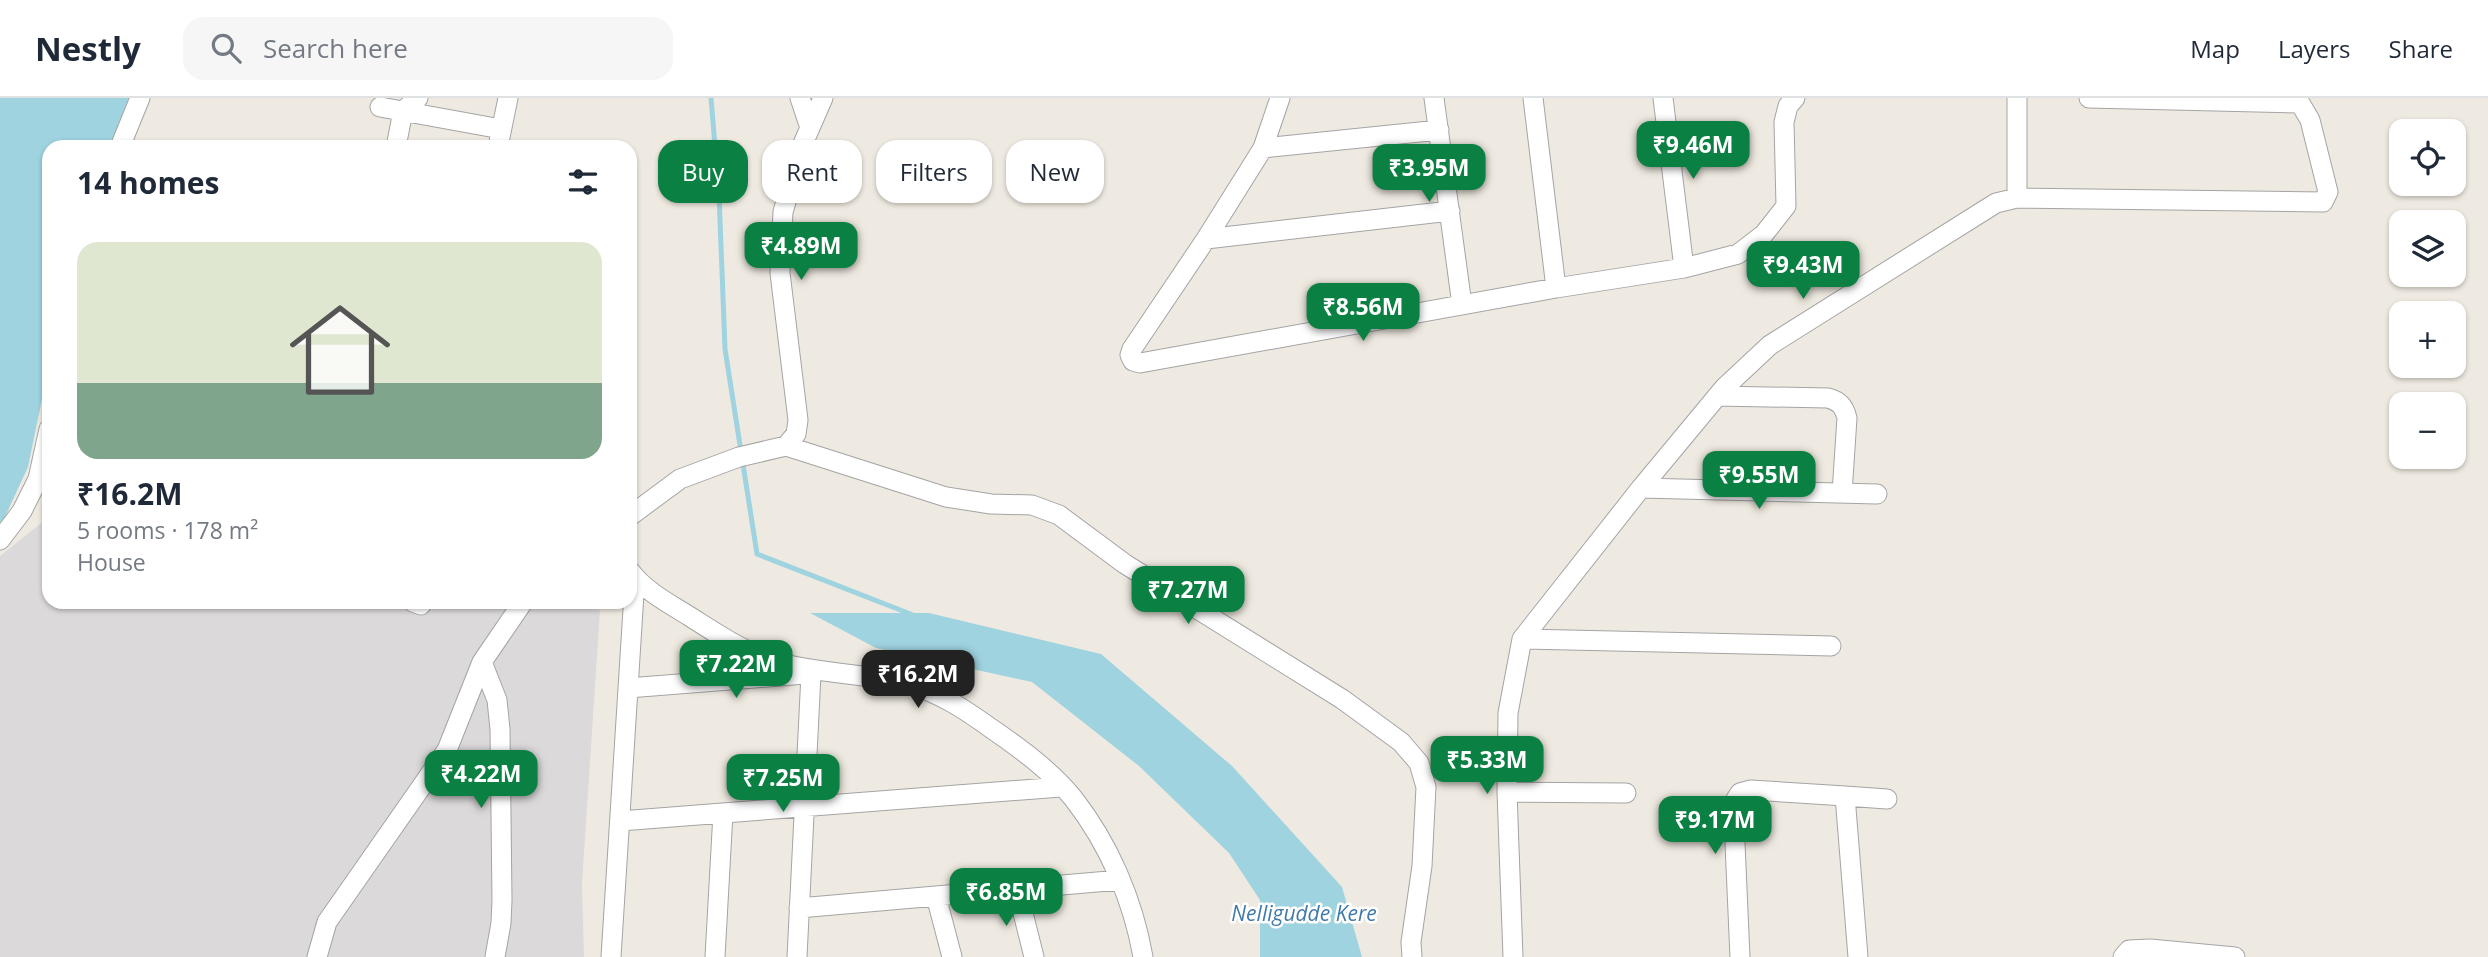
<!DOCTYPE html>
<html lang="en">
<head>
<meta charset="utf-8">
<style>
	body { margin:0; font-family:"Open Sans",sans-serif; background:#f6f6f7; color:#1f2937; height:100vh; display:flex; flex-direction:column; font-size:26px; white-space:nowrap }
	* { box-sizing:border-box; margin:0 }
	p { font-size:23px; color:#747a83 }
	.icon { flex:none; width:38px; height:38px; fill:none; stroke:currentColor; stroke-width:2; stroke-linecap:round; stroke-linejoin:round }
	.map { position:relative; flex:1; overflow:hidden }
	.panel { position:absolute; left:42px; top:42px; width:595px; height:469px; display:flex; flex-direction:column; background:#fff; border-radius:21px; box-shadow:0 2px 5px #0004 }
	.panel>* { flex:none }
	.banner { position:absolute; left:658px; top:42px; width:665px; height:63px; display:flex; gap:14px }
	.fabs { position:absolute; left:2389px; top:21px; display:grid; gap:14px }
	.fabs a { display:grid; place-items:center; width:77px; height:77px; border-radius:14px; background:#fff; box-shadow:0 2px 5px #0004; font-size:35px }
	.price { position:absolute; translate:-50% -60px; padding:0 16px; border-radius:14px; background:#0b8043; color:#fff; font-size:23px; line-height:46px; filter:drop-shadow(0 2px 4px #0008) }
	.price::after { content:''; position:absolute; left:50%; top:42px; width:21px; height:16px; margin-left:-10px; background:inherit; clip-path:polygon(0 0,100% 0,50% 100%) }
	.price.on { background:#222; color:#fff }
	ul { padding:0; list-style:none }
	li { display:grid; align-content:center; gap:14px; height:371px; padding:0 35px }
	li span { display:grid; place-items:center; height:217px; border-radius:21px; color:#555 }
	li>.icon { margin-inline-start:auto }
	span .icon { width:126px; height:126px; fill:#fffc; stroke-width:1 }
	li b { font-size:30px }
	h2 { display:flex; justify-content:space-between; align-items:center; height:84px; padding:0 35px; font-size:30px }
	.chip { padding:0 24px; border-radius:21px; background:#fff; box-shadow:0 2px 5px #0004; font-size:24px; line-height:63px }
	.chip.on { background:#0b8043; color:#fff }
	header { display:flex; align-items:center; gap:42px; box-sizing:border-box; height:98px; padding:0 35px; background:#fff; border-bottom:2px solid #e0e1e3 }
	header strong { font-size:33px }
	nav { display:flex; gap:38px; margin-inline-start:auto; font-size:24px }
	.search { width:490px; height:63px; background:#f6f6f7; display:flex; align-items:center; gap:18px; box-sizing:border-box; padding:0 24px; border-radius:21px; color:#747a83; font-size:26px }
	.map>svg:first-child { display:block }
	.residential { fill:#dbd9d9 }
	.water { fill:#9fd3df }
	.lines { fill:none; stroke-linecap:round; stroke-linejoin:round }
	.stream { stroke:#9fd3df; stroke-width:5 }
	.minor-casing { stroke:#a4a4a4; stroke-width:21 }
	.minor { stroke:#fff; stroke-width:19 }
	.labels { text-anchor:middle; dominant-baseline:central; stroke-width:5; stroke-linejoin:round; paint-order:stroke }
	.water-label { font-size:21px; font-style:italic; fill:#417aa9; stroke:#fff }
</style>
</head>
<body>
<header>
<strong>Nestly</strong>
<div class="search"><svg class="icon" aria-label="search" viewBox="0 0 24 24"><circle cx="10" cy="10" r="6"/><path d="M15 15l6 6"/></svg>Search here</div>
<nav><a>Map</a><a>Layers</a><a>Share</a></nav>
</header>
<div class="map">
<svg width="2488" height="859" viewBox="0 0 2488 859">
	<rect width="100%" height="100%" fill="#efeae1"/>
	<!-- residential -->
	<path class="residential" d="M49,419v85h512l39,8 -18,274 2,73h-584v-401z"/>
	<!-- water -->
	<path class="water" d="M0,0h129l-20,49h-60v218l-21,102 -24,52 -4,3z
		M810,515h119l172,41 131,112 110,121 20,70h-102v-57l-31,-47 -90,-87 -107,-84 -156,-34z"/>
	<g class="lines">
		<!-- stream -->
		<path class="stream" d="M711,0l8,96 6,155 32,205 156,61"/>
		<defs>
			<path id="minor" d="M800,0l10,30
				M1280,0l-17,50 -57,91 -74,110 -2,6 3,6 7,2 416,-75 128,-20 54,-14 26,-20 22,-28 -2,-84 4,-16 7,-8
				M1434,0l28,207
				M1533,0l23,190
				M1663,0l21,170
				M380,9l121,22
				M120,49l20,-49
				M396,49l7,-36 15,-13
				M498,49l10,-49
				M1263,50l176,-18
				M2017,100v-100
				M1206,141l244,-28
				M1717,298l111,2c11,3 16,8 19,20l-5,75
				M786,348l10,-12 2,-14 -18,-147 3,-61 19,-66 21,-48
				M1641,390l236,6
				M630,418l50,-37 59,-22 47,-11 160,51 45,7 41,1 27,10 66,49 217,135 59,43 18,21 7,24 -4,79 -11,76 1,15
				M0,442l22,-29 16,-32 11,-50
				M630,473c15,20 38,32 59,45 27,17 53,35 84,45 44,13 91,12 135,23 31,8 59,27 84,45 29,20 59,42 81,69 36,46 60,102 70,159
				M413,504l8,3 1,-3
				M1831,548l-309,-7 119,-151 83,-100 46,-43 226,-142 21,-5 306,4 5,-10 -18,-72 -10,-17 -211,-5
				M482,564l15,38 3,29 2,171 -1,23 -6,34
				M628,590l177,-14
				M1507,694l119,1
				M1845,698l42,3
				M620,723l441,-34
				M1017,791l17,68
				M936,798l16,61
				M799,810l321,-28
				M317,859l10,-35 120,-172 35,-88 41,-60
				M611,859l24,-379
				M715,859l8,-144
				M797,859l14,-283
				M1513,859l-6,-165 1,-79 14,-74
				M1740,859l-6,-136 2,-22 4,-6 11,-3 94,6 13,161
				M2123,859l6,-7 21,-1 85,8"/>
		</defs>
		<!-- minor casing -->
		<use href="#minor" class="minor-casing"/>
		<!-- minor -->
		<use href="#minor" class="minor"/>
	</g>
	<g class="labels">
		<!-- water labels -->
		<g class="water-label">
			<text x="1304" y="815">Nelligudde Kere</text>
		</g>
	</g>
</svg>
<div class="fabs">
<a><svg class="icon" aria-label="locate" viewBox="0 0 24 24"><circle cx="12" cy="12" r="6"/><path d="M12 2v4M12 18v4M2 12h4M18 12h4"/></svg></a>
<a><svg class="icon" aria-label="layers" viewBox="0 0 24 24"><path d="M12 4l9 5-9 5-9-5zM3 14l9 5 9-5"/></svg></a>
<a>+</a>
<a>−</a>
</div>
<b class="price" style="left:1693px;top:83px">₹9.46M</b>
<b class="price" style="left:1429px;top:106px">₹3.95M</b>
<b class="price" style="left:801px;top:184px">₹4.89M</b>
<b class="price" style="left:1803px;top:203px">₹9.43M</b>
<b class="price" style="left:1363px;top:245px">₹8.56M</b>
<b class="price" style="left:1759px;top:413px">₹9.55M</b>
<b class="price" style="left:1188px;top:528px">₹7.27M</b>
<b class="price" style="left:736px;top:602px">₹7.22M</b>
<b class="price on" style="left:918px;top:612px">₹16.2M</b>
<b class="price" style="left:1487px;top:698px">₹5.33M</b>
<b class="price" style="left:481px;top:712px">₹4.22M</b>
<b class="price" style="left:783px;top:716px">₹7.25M</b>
<b class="price" style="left:1715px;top:758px">₹9.17M</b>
<b class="price" style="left:1006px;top:830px">₹6.85M</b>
<div class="banner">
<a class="chip on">Buy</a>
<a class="chip">Rent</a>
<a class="chip">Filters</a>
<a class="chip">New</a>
</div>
<section class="panel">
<h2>14 homes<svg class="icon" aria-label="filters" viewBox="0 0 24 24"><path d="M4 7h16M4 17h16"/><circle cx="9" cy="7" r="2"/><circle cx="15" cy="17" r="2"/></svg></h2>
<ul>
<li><span style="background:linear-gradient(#dfe7d0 65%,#7fa58c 0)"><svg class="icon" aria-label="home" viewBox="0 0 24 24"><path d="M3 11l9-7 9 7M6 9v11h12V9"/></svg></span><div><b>₹16.2M</b><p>5 rooms · 178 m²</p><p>House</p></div></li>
</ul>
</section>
</div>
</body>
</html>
